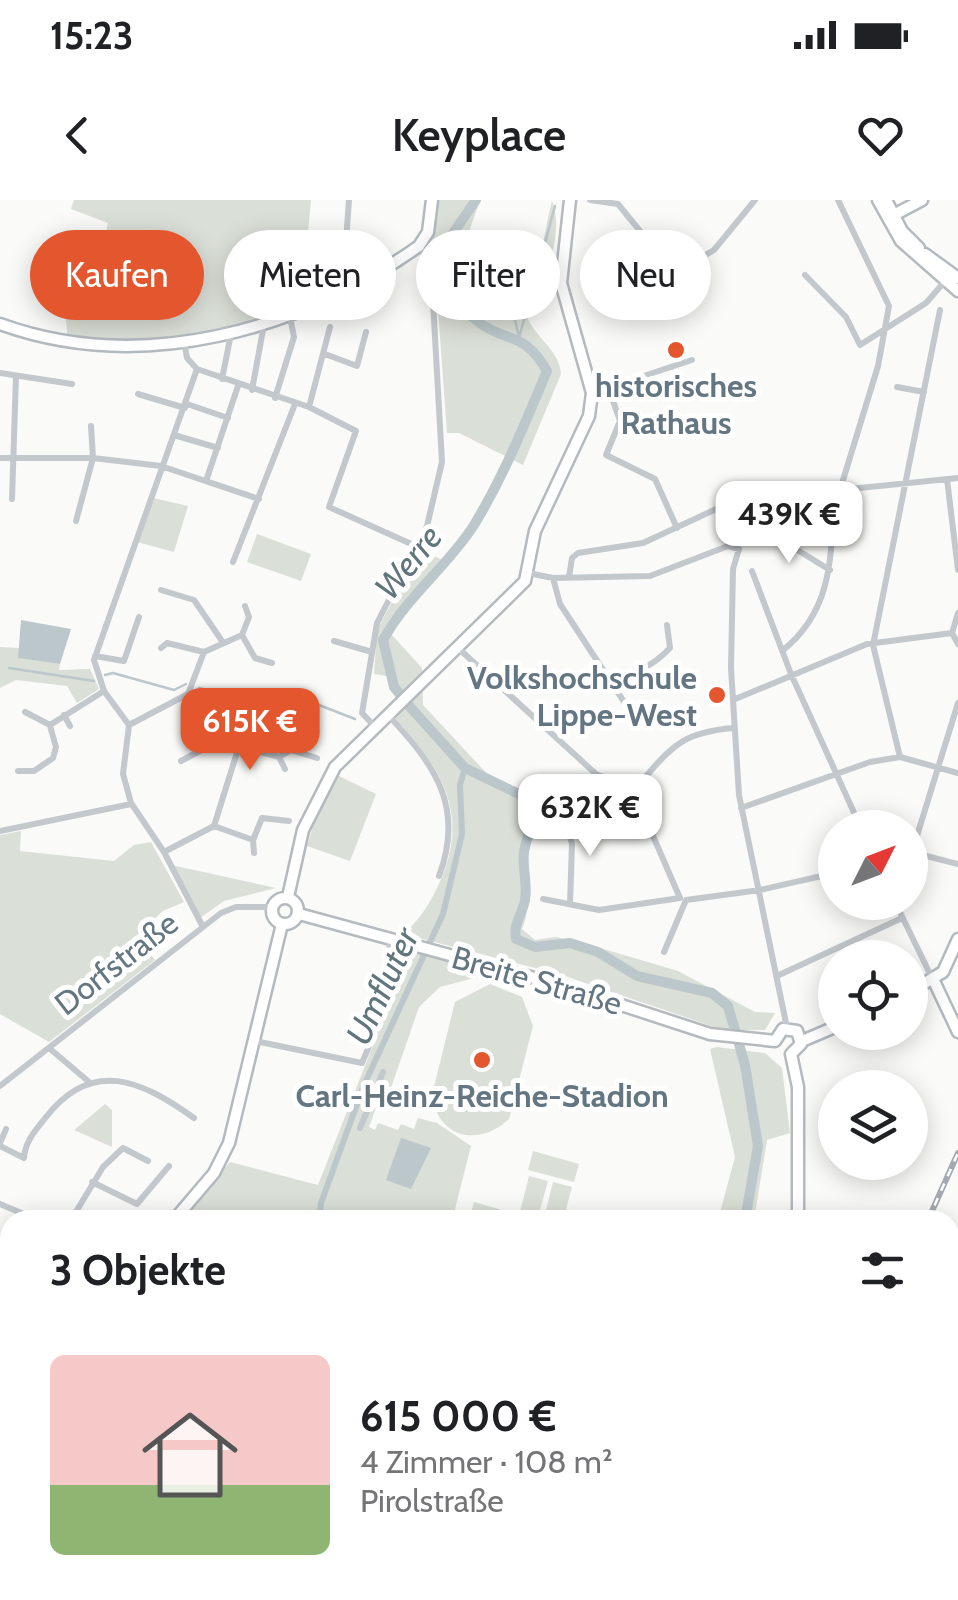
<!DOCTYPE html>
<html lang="de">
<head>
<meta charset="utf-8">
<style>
	body { margin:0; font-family:Cabin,sans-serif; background:#f6f6f6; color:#202124; height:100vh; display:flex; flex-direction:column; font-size:38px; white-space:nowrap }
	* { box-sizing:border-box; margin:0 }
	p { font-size:32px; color:#757577 }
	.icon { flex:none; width:55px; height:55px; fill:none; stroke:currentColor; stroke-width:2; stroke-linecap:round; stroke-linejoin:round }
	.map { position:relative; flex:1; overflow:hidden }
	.side { position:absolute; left:0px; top:1010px; width:960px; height:390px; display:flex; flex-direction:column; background:#fff; border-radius:30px 30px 0 0; box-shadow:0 5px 25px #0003 }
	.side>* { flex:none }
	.hud { position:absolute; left:30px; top:30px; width:900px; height:90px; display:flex; gap:20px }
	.needle { width:65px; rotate:48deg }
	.fabs { position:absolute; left:818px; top:610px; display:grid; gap:20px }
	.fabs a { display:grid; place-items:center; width:110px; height:110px; border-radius:50%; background:#fff; box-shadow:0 5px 25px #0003; font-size:50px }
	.price { position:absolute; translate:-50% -85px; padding:0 22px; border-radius:20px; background:#fff; color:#222; font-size:32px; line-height:65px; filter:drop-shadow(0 2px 5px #0008) }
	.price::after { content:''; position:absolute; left:50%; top:60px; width:30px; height:22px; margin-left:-15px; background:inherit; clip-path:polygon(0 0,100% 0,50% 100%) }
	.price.active { background:#e4572e; color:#fff }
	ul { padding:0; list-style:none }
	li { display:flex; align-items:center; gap:30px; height:250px; padding:0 50px }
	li+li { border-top:2px solid #e0e0e0 }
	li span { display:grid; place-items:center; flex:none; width:280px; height:200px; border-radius:15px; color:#555 }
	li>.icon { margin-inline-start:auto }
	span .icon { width:120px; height:120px; fill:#fffc; stroke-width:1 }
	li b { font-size:42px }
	h2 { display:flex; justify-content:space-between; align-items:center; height:120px; padding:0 50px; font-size:42px }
	.pill { padding:0 35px; border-radius:45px; background:#fff; box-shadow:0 5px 25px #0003; font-size:35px; line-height:90px }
	.pill.active { background:#e4572e; color:#fff }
	.status { display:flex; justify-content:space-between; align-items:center; height:70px; padding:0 50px; background:#fff; direction:ltr }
	.status svg { height:28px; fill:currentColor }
	header { display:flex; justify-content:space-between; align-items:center; height:130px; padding:0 50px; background:#fff; font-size:45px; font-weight:600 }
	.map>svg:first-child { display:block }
	.green { fill:#dadfd7 }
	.water { fill:#bbc7cb }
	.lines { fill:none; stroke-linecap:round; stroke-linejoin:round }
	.stream { stroke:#bbc7cb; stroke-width:2.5 }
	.canal { stroke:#bbc7cb; stroke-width:6 }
	.river { stroke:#bbc7cb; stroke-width:10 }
	.secondary-casing { stroke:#b3babf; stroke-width:15 }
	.primary-casing { stroke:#b5babe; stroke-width:15 }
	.street { stroke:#c3c8cc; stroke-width:6 }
	.secondary { stroke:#fff; stroke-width:10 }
	.primary { stroke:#fff; stroke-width:10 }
	.rail-casing { stroke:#a2aab0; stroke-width:6 }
	.rail { stroke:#fff; stroke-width:2.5; stroke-dasharray:8; stroke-linecap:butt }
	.poi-dot { fill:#e4572e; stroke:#fff; stroke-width:4 }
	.labels { text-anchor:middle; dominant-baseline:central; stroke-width:10; stroke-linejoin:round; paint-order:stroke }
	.poi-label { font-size:32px; font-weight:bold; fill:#657683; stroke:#fff }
	.street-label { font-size:32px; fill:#657683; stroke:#fff }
	.water-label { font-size:35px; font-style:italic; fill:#60757c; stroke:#fff }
</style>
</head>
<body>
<div class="status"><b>15:23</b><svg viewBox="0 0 49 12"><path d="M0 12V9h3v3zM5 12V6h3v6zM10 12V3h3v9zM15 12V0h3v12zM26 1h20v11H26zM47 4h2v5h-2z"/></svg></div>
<header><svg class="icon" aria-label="back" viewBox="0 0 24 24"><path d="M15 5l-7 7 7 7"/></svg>Keyplace<svg class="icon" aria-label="heart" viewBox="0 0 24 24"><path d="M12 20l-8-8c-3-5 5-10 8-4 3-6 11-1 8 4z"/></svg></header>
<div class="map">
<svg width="958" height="1400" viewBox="0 0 958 1400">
	<rect width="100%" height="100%" fill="#fafaf8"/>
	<!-- green -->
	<path class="green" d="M74,0h237l-10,106c-70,35 -156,39 -233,34l-10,-93 16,8 3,-7 24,8 7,-33 -37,-14z
		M434,0h46l-26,75 55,43c31,-27 33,-80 43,-117 14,34 -10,83 -26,113 8,24 33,34 35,60l-38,91 -64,-32h-12l-9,-123 14,-7 -13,-38 -8,-2z
		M153,298l35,8 -14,46 -37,-10z
		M257,334l54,20 -10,27 -54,-19z
		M420,350l23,10 -39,45 -12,30 30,33 1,37 69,74 31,11 17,11c4,33 -9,28 -13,55 -4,26 6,47 -5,73l13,11 21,-3 24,5 98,29 77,41 20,1 -10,17h-42l-161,-55 -159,-41c20,-17 28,-33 39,-57 27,-67 -2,-110 -47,-159l15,-14 -18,-27 -18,-3 3,-44z
		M0,447l19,1v10l41,6 -1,6 31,-1 9,20 -22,14 -10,-17 -51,-6 -16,8z
		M337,575l39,19 -26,67 -43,-15 13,-43z
		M21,631l-1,20 94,10 20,-16 17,-3 33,60 -21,9 -27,25 19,24 -106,82 -49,-28v-179z
		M171,665l105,23 -52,13 -24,17z
		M399,749l90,21 -3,5 -46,12 -21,20 -36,104 -7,-3 -7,19 6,3 3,-7 20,7 3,-6 13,5 4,-11 19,5 34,23 -18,71 8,3h-282l51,-58 88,23 71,-180z
		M490,784l32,13 11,29 -24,93c-30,28 -71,20 -77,-24l23,-93z
		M717,847l48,6 17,15 8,65 -23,7 -13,80h-36l17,-63 -25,-108z
		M105,904l7,6v37l-38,-17z
		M533,951l46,13 -5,18 -46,-12z
		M529,976l19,5 -10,36 -18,-5z
		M553,982l19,5 -9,33 -19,-2z
		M474,1002l64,18h-69z
		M129,1390h72l-10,10h-56z
		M643,1394h54l23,6h-105z"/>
	<!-- water -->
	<path class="water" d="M21,420l50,9 -11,35 -42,-6z
		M401,938l30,10 -20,41 -25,-9z"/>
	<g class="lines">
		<!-- stream -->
		<path class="stream" d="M448,68l67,52 4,17
			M519,138l36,-132
			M9,468l85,13
			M105,475l8,-2 61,17 12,-6
			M199,488l19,5 17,14 29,5 55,-7 36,14
			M307,1400l4,-10"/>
		<!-- canal -->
		<path class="canal" d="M319,1020l2,-17 43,-118 79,-171 19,-80 -2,-49 5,-17"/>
		<!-- river -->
		<path class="river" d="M476,0l-27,39 -2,42c8,15 16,29 29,39 29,24 47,9 71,51 -22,52 -43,105 -73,154 -26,41 -65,69 -91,115l11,47 17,21 54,60 62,30c12,19 0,35 -3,54 -2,16 4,33 1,48 -3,15 -12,24 -9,39l19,8 35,-4 28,9 39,24 75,17 16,13 17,59 13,81 -13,74
			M139,1400l6,-10"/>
		<defs>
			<path id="secondary" d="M888,18l34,-18
				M925,54l33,24
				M0,124c141,51 299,7 419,-78l9,-14 4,-32
				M933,779l25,53
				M910,792l33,-20 15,-33
				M802,841l33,-14
				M174,1020l40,-47 15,-30 53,-219
				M0,1239l10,-14"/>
			<path id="primary" d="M878,0l23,41 57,50
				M886,0l16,31 17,17
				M288,697l15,-67 32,-63 190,-186 10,-50 54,-115 3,-23 -31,-110 9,-83
				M272 711a13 13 0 1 1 26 0a13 13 0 1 1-26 0Z
				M299,714l261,71 150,49 65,7
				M775,841l8,-12 14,2 4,13 -10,10
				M791,854l7,33v133
				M780,1400l1,-10"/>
		</defs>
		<!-- secondary casing -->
		<use href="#secondary" class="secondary-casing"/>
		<!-- primary casing -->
		<use href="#primary" class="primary-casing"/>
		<!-- street -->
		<path class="street" d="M349,0l-5,69 9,16
			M590,0l28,4 49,60 16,4 31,-18 41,-50
			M838,0l51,106 -11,60 -38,124 118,-12
			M805,75l41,42 14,28 66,-42 20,-23
			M184,141l3,17 10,11 112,38 47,24 -27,76 89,40
			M325,154l32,12 9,-34
			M197,169l-103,291 10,31 25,34 -6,49 8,29 33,49 39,75
			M0,173l72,11
			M222,179l8,-40
			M897,187l27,5
			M609,189l11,32 -14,34 49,24 22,49
			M252,190l11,-60
			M592,193l100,-33
			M138,194l47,14
			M275,198l19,-61 -3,-15
			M187,204l41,14
			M309,207l21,-80
			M174,235l44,13
			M0,258h93l68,8 98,33
			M207,278l31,-92
			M947,279l11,91
			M12,299l4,-123
			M76,321l17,-63 -2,-32
			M773,328l8,12 49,30
			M233,362l62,-158
			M752,371l39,103 70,154
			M528,373l25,5 97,-2 78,-30 11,3 -6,20 -2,99 8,127 48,233
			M569,377l3,-19 6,-5 65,-10 84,-39
			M553,378l7,26 70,107
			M161,390l33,10 28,41
			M958,413l-6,20 6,11
			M242,435l13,23 17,5
			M334,441l38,11
			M161,448l6,-5 37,9
			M458,448l138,126 37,16 47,108
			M782,451c52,-41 49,-97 52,-157
			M95,456l29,5 15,-44
			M608,476c26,-1 44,-9 62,-28l-3,-23
			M733,500l134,-56 85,-11
			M25,512l25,13 54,-34
			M64,515l6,11
			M388,515c47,50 77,92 51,161
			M129,525l59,-31 16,-42 38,-17 7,-18 -4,-11
			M375,527l-13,-14 15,-90 50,-97 15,-64 -11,-196 -12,-20
			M239,546l40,11 12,-7 26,8
			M252,547l7,-27
			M279,557l6,12
			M900,557l-27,-112 67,-335
			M18,571h16l19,-13 3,-11 -6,-21
			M633,590c38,-40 43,-57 100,-62
			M741,608l129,-46 30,-5 58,16
			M565,619l7,25 -2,60
			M214,626l39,14
			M0,631l131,-27
			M164,652l50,-26 25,-80 -17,-7 -41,22
			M911,652l47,12
			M912,652l46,-149
			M254,653l-1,-13 9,-22 27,3
			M543,699l56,11 81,-12
			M895,702l37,76
			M664,752l22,-52 74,-10 75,-17
			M779,775l123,-57
			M255,841l107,22 24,-58 4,-66
			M49,848l39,33
			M0,886l221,-173 15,-6h36
			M360,928l23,-56
			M0,943l6,-14
			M0,946l24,12c1,-17 12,-28 22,-41 46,-59 95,-37 148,1
			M92,982l45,22 32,-38
			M0,1004l38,16
			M71,1020l32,-53 20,-19 25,13
			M950,1280h8
			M571,1390v7
			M912,1390l4,10
			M333,1400l6,-10"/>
		<!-- secondary -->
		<use href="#secondary" class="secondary"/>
		<!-- primary -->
		<use href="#primary" class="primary"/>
		<defs>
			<path id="rail" d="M928,1020l30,-67
				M196,1400l11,-10"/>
		</defs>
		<!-- rail casing -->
		<use href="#rail" class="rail-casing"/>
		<!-- rail -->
		<use href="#rail" class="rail"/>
	</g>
	<!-- markers -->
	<g class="poi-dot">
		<circle cx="676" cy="150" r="10"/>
		<circle cx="717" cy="495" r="10"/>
		<circle cx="482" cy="860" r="10"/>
	</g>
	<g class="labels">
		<!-- poi labels -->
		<g class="poi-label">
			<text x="676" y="185">historisches<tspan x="676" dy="37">Rathaus</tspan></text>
			<text x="697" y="477" text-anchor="end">Volkshochschule<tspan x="697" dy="37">Lippe-West</tspan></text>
			<text x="482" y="895">Carl-Heinz-Reiche-Stadion</text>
		</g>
		<!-- street labels -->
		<g class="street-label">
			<text transform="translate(116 763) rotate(-38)">Dorfstraße</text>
			<text transform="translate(537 780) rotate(16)">Breite Straße</text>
		</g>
		<!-- water labels -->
		<g class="water-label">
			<text transform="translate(408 362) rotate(-51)">Werre</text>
			<text transform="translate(382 786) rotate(-65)">Umfluter</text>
		</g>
	</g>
</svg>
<div class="fabs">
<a><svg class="needle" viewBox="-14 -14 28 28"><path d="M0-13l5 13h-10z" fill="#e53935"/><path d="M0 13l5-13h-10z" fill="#757577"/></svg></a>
<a><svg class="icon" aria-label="locate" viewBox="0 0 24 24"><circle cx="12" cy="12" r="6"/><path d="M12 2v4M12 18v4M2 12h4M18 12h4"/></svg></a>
<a><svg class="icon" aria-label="layers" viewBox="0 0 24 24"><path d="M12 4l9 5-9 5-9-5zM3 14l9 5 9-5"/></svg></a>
</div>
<b class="price" style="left:789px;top:366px">439K €</b>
<b class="price active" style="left:250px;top:573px">615K €</b>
<b class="price" style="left:590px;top:659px">632K €</b>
<div class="hud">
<a class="pill active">Kaufen</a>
<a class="pill">Mieten</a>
<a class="pill">Filter</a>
<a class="pill">Neu</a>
</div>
<section class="side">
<h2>3 Objekte<svg class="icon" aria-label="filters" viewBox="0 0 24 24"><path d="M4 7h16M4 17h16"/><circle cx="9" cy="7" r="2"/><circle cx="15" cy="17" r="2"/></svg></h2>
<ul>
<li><span style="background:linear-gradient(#f6c9c9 65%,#8fb573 0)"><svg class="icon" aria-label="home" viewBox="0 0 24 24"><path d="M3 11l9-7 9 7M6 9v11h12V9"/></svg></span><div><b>615 000 €</b><p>4 Zimmer · 108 m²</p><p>Pirolstraße</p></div></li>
</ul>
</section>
</div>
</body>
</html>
